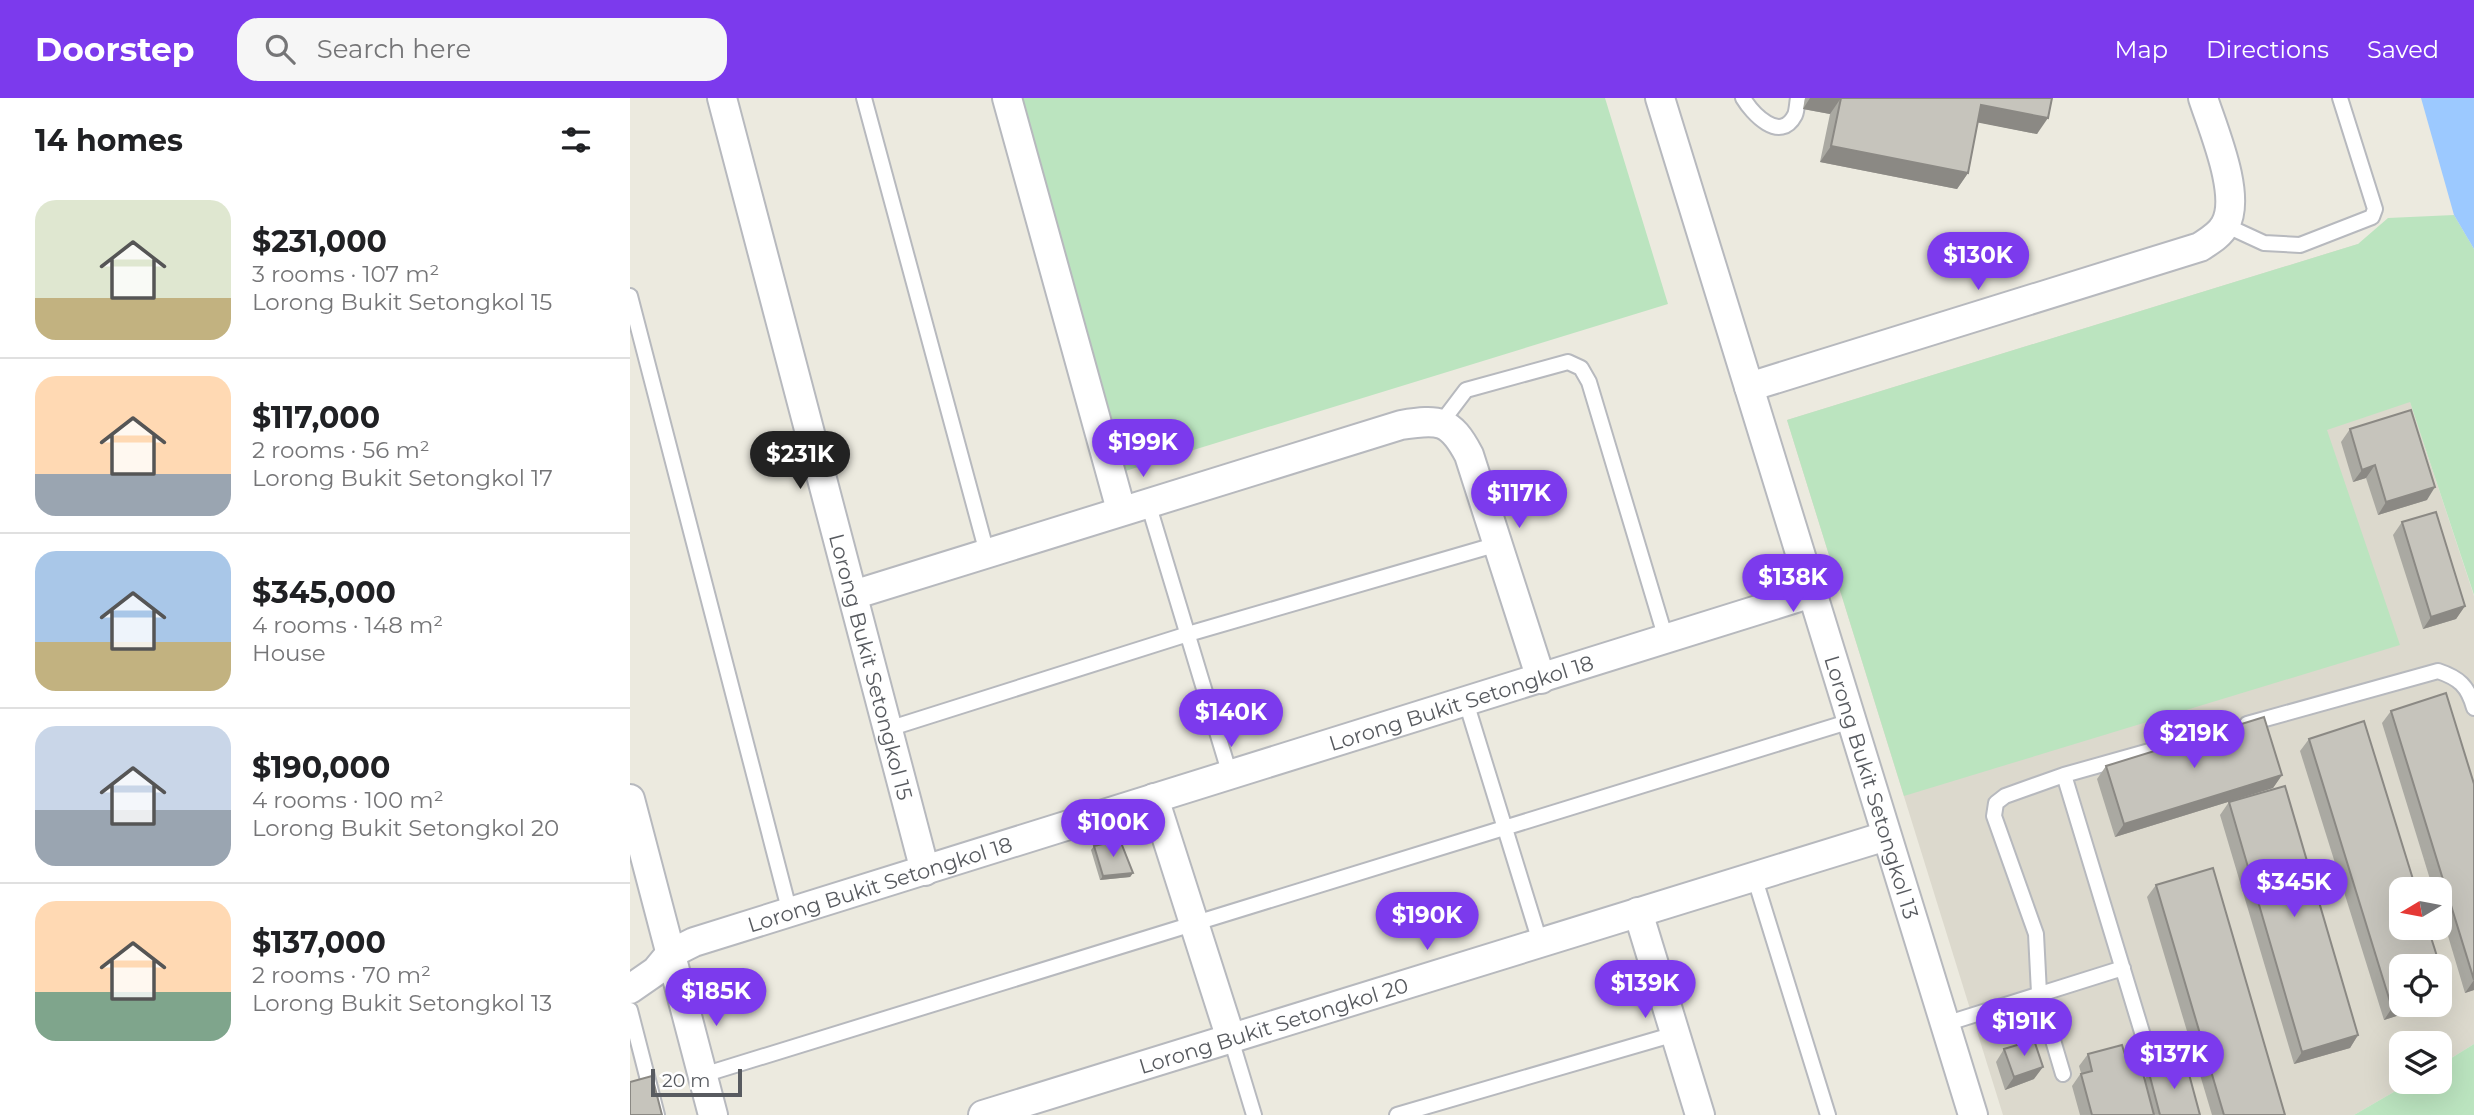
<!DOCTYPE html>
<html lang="en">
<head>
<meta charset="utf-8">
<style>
	body { margin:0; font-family:Montserrat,sans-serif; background:#f6f6f6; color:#202124; height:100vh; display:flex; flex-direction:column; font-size:26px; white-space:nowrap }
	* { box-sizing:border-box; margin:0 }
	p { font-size:23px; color:#757577 }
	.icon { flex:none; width:38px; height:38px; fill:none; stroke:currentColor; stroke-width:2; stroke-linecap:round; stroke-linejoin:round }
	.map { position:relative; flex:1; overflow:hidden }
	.side { display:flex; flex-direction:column; background:#fff; width:630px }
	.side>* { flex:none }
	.needle { width:46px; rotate:260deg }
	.fabs { position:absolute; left:1759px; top:779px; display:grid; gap:14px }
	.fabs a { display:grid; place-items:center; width:63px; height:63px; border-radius:14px; background:#fff; box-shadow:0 7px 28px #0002; font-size:35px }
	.scale { position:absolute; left:21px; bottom:18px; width:91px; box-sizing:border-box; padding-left:7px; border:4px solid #585b60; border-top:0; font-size:19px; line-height:24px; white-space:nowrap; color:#585b60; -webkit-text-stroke:5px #fff; paint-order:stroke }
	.price { position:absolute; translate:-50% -60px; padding:0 16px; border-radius:24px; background:#7c3aed; color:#fff; font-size:23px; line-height:46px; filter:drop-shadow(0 2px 4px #0008) }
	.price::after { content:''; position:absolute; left:50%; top:42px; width:21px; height:16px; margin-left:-10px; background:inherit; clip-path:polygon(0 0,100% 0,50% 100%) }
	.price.selected { background:#222; color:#fff }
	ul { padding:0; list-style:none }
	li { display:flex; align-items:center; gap:21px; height:175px; padding:0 35px }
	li+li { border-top:2px solid #e0e0e0 }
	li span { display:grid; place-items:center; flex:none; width:196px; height:140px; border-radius:21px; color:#555 }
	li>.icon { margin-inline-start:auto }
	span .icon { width:84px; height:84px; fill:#fffc; stroke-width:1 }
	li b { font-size:30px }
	h2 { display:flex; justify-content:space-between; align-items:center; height:84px; padding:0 35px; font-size:30px }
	header { display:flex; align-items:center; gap:42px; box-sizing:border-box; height:98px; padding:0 35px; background:#7c3aed; color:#fff }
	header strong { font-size:33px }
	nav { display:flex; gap:38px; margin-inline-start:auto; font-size:24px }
	.search { width:490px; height:63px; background:#f6f6f6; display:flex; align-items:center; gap:18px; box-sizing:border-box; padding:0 24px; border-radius:21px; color:#757577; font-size:26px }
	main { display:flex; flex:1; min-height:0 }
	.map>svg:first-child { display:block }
	.education { fill:#dcd9cd; fill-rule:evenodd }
	.green { fill:#bbe4bf }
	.water { fill:#9cc9ff }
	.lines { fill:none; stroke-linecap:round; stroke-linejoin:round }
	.lane-casing { stroke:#b7b9be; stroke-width:18 }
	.street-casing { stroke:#b7b9be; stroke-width:32 }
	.lane { stroke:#fff; stroke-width:14 }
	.street { stroke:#fff; stroke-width:28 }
	.wall { fill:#aaa9a2 }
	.shaded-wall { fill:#8b8984 }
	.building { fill:#c6c4bc; stroke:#8b8984; stroke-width:2 }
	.labels { text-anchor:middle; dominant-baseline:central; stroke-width:6; stroke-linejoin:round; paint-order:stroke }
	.street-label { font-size:21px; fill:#585b60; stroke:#fff }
</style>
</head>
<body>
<header>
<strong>Doorstep</strong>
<div class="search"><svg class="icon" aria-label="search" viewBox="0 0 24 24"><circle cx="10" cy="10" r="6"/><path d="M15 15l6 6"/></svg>Search here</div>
<nav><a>Map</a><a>Directions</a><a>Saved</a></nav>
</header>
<main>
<section class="side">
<h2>14 homes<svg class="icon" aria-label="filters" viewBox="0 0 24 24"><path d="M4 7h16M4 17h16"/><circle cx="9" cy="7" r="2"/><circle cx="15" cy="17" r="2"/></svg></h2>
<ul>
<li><span style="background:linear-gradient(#dfe7d0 70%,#c2b280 0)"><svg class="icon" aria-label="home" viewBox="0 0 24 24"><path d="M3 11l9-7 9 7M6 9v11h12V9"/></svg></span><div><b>$231,000</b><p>3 rooms · 107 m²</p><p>Lorong Bukit Setongkol 15</p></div></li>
<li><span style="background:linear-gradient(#ffd9b3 70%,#9aa5b1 0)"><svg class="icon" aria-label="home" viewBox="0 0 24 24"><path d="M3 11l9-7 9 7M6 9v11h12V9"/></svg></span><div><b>$117,000</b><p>2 rooms · 56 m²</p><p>Lorong Bukit Setongkol 17</p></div></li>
<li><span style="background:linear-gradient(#a9c7e8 65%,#c2b280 0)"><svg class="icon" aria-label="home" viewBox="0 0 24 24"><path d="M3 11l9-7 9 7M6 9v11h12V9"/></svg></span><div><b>$345,000</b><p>4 rooms · 148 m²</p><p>House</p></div></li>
<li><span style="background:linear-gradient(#c9d6e8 60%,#9aa5b1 0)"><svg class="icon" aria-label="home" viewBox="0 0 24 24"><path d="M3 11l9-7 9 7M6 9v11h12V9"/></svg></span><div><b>$190,000</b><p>4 rooms · 100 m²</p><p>Lorong Bukit Setongkol 20</p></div></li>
<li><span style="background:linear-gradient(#ffd9b3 65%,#7fa58c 0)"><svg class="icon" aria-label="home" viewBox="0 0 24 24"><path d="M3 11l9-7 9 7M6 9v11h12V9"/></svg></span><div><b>$137,000</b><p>2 rooms · 70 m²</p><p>Lorong Bukit Setongkol 13</p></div></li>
</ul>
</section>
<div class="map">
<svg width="1844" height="1017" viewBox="0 0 1844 1017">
	<rect width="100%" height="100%" fill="#eceadf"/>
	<!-- education -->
	<path class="education" d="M1728,146l116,352v448l-34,21v-22h-39v39h10l-57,33h-351l-216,-695zM1771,791h39v39h-39zM1771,868h39v38h-39z"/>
	<!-- green -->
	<path class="green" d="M385,0h590l63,206 -546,168z
		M1824,117l20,34v346l-64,-193 -83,28 73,215 -496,151 -117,-376 571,-176 30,-26z
		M1844,946v71h-120l57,-33h29v-17z"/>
	<!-- water -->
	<path class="water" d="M1791,0h53v151l-20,-34z"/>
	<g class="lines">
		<defs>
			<path id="lane" d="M234,0l123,455
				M1113,0c9,15 37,46 52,17 2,-5 2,-12 3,-17
				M1595,127l39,18 36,2 72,-28 3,-8 -35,-111
				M0,198l160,617
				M811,325l25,-33 102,-28 13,6 8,14 77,257
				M518,405l82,272
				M836,604l74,240
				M1617,626l191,-53c21,7 30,15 36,37
				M258,631l300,-95 310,-90
				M1434,677l84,277
				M1124,778l74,239
				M0,912l27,105
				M1315,926l178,-56
				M601,941l23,76
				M1433,976l-24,-81 -3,-59 -42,-118 2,-13 9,-7 59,-21 146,-41
				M73,977l1148,-354
				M767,1017l278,-81"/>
			<g id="street">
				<path id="s1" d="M92,0l203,773"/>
				<path d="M377,0l114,412"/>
				<path id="s2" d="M1030,0l313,1017"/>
				<path d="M1119,289l451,-140c9,-6 20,-12 25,-22 17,-29 -12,-96 -22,-127"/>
				<path d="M223,497l548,-170c38,-6 49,-6 68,30l72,224"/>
				<path d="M524,700l77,241"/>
				<path d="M0,701l83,316"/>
				<path d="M1008,814l62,203"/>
				<path id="s3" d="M0,891l26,-18 14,-17 24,-12 1118,-349"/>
				<path id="s4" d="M353,1017l903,-279"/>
			</g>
		</defs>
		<!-- lane casing -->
		<use href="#lane" class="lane-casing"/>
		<!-- street casing -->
		<use href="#street" class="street-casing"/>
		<!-- lane -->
		<use href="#lane" class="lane"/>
		<!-- street -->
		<use href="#street" class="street"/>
	</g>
	<!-- wall -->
	<path class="wall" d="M1175,0h247l-15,36 -59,-12 -10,51 -11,16 -137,-27 10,-48 -27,-5z
		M1720,331l77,71 -49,15 -12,-37 -13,4 -12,-40z
		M1772,424l63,84 -9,13 -33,10 -30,-94z
		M1761,613l83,73v206l-9,3 -25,-84v-20h-7l-51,-166z
		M1734,623l52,168h-15v39h27l20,63 -8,11v-36h-39v38h33l-50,16 -84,-269 9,-12z
		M1476,668l176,9 -9,13 -158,49 -18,-58z
		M1599,704l129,233 -8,13 -56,16 -74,-249z
		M464,748l39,27 -3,4 -30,3 -9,-30z
		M1526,787l129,230h-73l-65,-218z
		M1374,951l30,30 -29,11 -9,-28z
		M1458,956l39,7 18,18 4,-6 51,42h-120l-8,-29 9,-13 -2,-7z"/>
	<!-- shaded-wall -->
	<path class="shaded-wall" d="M1180,0h31l-11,16 -27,-5z
		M1351,7l67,13 -11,16 -67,-13z
		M1201,48l137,27 -11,16 -137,-27z
		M1745,367l-9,13 -13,4 9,-12z
		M1805,389l-8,13 -49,15 8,-13z
		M1835,508l-9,13 -33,10 8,-12z
		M1652,677l-9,13 -158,49 9,-13z
		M503,775l-3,4 -30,3 3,-4z
		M1844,882v10l-9,3z
		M1818,893l-8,11v-9z
		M1773,906h31l-50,16 8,-12z
		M1728,937l-8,13 -56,16 8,-12z
		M1413,969l-9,12 -29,11 9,-13z"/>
	<!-- building -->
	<path class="building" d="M1210,0h212l-4,20 -67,-13 -13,68 -137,-27 10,-48z
		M1781,312l24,77 -49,15 -11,-37 -13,5 -12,-41z
		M1806,414l29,94 -34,11 -29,-95z
		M1816,595l28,91v196l-83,-269z
		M1634,619l18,58 -158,49 -18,-58z
		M1734,623l52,168h-15v39h27l20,63 -8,2v-27h-39v38h2l-11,4 -83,-269z
		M1655,688l73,249 -56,17 -73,-250z
		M490,742l13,33 -30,3 -9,-30z
		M1583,770l72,247h-61l-68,-230z
		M1404,942l9,27 -29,10 -10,-28z
		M1492,947l5,16 12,-3 15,57h-62l-11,-41 11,-3 -4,-17z
		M1556,965l14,52h-40l-11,-42z
		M22,978l10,39h-32v-33z"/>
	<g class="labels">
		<!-- street labels -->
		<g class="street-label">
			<text stroke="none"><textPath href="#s1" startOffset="588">Lorong Bukit Setongkol 15</textPath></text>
			<text stroke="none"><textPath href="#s3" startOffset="884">Lorong Bukit Setongkol 18</textPath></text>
			<text stroke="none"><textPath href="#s2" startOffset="721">Lorong Bukit Setongkol 13</textPath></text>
			<text stroke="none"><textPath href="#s3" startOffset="275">Lorong Bukit Setongkol 18</textPath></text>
			<text stroke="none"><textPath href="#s4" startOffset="304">Lorong Bukit Setongkol 20</textPath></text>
		</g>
	</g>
</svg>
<div class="fabs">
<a><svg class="needle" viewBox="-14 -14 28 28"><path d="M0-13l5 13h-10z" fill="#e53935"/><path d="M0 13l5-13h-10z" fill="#757577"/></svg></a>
<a><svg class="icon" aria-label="locate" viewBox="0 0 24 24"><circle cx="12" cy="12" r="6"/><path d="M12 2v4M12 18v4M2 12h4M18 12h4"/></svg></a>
<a><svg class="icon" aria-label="layers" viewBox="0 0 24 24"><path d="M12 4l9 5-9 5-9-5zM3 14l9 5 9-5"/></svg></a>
</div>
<div class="scale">20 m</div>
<b class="price" style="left:1348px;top:194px">$130K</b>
<b class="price" style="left:513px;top:381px">$199K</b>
<b class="price selected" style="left:170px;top:393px">$231K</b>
<b class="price" style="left:889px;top:432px">$117K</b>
<b class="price" style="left:1163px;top:516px">$138K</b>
<b class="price" style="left:601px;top:651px">$140K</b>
<b class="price" style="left:1564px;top:672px">$219K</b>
<b class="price" style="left:483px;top:761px">$100K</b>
<b class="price" style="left:1664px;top:821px">$345K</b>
<b class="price" style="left:797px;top:854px">$190K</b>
<b class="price" style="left:1015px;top:922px">$139K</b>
<b class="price" style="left:86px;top:930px">$185K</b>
<b class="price" style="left:1394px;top:960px">$191K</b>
<b class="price" style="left:1544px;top:993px">$137K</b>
</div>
</main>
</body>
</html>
